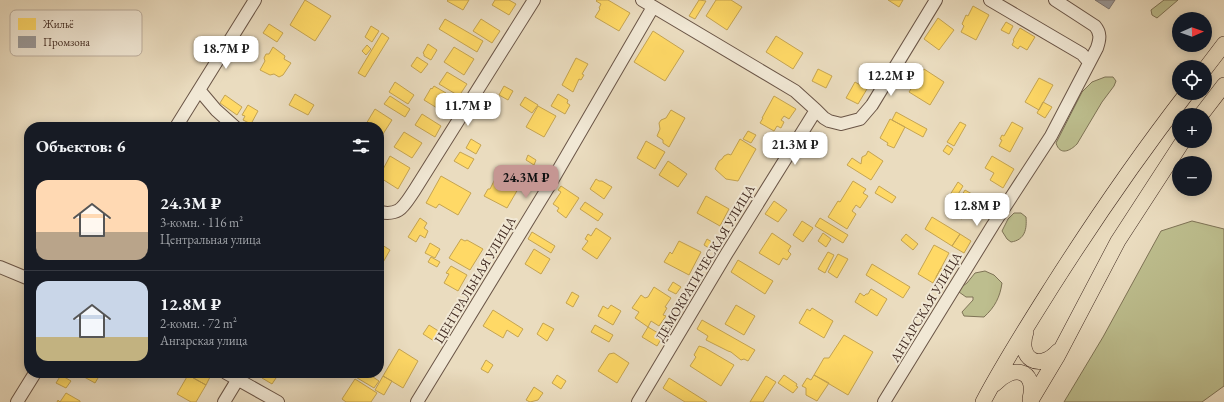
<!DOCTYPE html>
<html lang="ru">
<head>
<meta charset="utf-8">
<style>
	body { margin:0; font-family:"EB Garamond",serif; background:#242831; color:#f1f3f6; height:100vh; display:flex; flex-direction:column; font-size:15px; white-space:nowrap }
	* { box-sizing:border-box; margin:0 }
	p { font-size:13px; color:#9ea1a6 }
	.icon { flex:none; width:22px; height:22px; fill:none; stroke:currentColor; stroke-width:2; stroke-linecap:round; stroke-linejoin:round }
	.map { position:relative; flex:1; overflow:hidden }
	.details { position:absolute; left:24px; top:122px; width:360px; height:256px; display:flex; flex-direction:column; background:#171b24; border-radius:16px; box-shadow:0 2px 10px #0003 }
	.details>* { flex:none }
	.needle { width:26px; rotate:88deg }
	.tools { position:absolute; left:1172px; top:12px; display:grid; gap:8px }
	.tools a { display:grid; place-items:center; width:40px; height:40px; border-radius:50%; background:#171b24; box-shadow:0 2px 10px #0003; font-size:20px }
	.price { position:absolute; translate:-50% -34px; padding:0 9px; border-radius:8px; background:#fff; color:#222; font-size:13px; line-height:26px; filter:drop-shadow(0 1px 2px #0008) }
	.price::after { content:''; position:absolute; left:50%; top:24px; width:12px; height:9px; margin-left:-6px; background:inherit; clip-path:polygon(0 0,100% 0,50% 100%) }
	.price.selected { background:#c59692; color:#111 }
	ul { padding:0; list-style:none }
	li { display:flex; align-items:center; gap:12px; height:100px; padding:0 12px }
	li+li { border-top:1px solid #363941 }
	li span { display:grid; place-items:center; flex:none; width:112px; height:80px; border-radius:12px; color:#555 }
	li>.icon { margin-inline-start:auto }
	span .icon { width:48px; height:48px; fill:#fffc; stroke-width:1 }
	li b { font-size:17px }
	h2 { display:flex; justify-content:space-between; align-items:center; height:48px; padding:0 12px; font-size:17px }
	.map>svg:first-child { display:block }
	.green { fill:#bdbe8e; stroke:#7e7356 }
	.homes { fill:#ffd966; stroke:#c5a451 }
	.industry { fill:#999; stroke:#7e7774 }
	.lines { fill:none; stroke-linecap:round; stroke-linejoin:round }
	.minor-casing { stroke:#6a5547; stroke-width:14 }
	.major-casing { stroke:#3f281f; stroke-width:16 }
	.minor { stroke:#f1e8d5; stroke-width:12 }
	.major { stroke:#eadcbf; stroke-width:15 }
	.labels { text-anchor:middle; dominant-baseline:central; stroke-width:4; stroke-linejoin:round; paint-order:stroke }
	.street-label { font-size:13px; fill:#3f281f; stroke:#f1e8d5 }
	.key { fill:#f1e8d5; stroke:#bcae9e; stroke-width:1 }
	.key-label { font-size:11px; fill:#3f281f }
</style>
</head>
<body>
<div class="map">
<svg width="1224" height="402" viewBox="0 0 1224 402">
	<rect width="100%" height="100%" fill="#eadcbf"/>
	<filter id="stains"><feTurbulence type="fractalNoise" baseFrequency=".005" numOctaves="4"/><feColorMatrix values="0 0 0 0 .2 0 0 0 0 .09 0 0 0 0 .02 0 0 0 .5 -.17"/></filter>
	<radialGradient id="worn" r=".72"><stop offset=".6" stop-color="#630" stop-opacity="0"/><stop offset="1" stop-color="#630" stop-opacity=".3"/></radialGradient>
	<!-- green -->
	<path class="green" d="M1164,0h14l-21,18 -5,-3 -1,-5z
		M1105,77h8l3,4 -2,5 -12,16 -25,42c-7,7 -17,12 -21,-1l26,-51 10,-10z
		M1014,213h7l5,4c1,12 -1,23 -15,25l-4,-3 -5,-8 6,-12z
		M1192,221l32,8v157l-22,16h-138l39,-65 58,-106z
		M985,271l9,4 8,8c-2,14 -7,24 -18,34l-20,-1 -2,-4 11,-12v-3h-7l-7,-5 1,-4 7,-5 8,-10z"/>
	<!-- homes -->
	<path class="homes" d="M305,0l26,16 -16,25 -25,-16z
		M448,0h21l-6,10 -16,-9z
		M495,0h14l7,4 -7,11 -17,-10z
		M597,0h11l22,13 -11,18 -24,-14 5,-8 -1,-1 2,-4 -5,-3z
		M699,0l7,1 -11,18 -6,-3z
		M716,0h15l11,7 -15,23 -21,-14z
		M888,0h15l-4,7z
		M973,6l16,9 -13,25 -15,-8 3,-6 -2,-2 4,-9 2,1z
		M938,18l16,12 -15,20 -15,-11z
		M445,19l38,22 -6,11 -38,-23z
		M481,19l19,12 -8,12 -19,-12z
		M1006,22l7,4 -4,8 -8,-4z
		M269,24l14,9 -6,9 -14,-9z
		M371,26l8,5 -7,11 -7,-5z
		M1020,28l15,9 -8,13 -7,-4 -2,3 -6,-4 2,-4 -1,-1z
		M653,31l31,20 -19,30 -31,-19z
		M382,33l7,5 -24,39 -7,-4z
		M776,36l27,17 -10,16 -27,-17z
		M428,44l9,6 -6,10 -7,-4v-2l-1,-1z
		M367,45l4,4 -5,6 -4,-4z
		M273,47l12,9 -1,3 7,4 -8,12 -4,2 -5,-3 -4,1 -10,-5 5,-9 -1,-3 2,-4h3z
		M454,47l20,12 -10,16 -20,-13z
		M417,57l11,7 -7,9 -10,-7z
		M576,58l12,6 -6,10 2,1 -3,5 -2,-1 -6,13 -11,-7z
		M818,69l14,7 -6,12 -14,-7z
		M924,69l20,13 -14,23 -21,-13z
		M447,72l20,12 -8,12 -20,-12z
		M1039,78l14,7 -14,25 -14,-8z
		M395,82l19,13 -6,9 -19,-12z
		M855,82l12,7 -9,15 -12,-6z
		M434,86l12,7 -2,3 5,3 -7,12 -18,-11 7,-12 1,1z
		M504,86l9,5 -5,9 -9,-5z
		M295,94l19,11 -6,10 -19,-10z
		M558,94l10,6 -1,3 3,2 -5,9 -14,-8z
		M225,95l17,12 -5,8 -17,-12z
		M390,96l20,13 -5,8 -21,-13z
		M774,96l22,13 -7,10 -5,-3 -3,4 3,2 -3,6 -4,-2 -3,5 -14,-8 3,-5h-1z
		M525,97l13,8 -6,8 -12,-8z
		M1043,102l9,5 -7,11 -8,-5z
		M248,105l10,6 -7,13 -8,-4 2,-4 -3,-1z
		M538,106l18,10 -12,21 -18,-10z
		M375,109l17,11 -9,14 -4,-2v-5h-7l-6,-3z
		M671,110l14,8 -16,29 -6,-4v-3l-6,-4 3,-7 -1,-6 2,-3 5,-2z
		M896,112l31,17 -4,8 -31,-17z
		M422,114l19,12 -6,11 -20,-12z
		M890,119l15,8 -11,21 -7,-3 1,-2 -8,-5z
		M960,122l6,3 -12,21 -7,-4z
		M1012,122l11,6 -13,24 -11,-6 3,-6 -2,-1 2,-4 2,1z
		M748,131l8,4 -5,8 -8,-4z
		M404,132l18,11 -10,15 -18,-11z
		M471,139l10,6 -5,9 -10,-6z
		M740,139l16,10 -18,32 -12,-2 -11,-10 4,-8 3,-2 2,-3 4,-2 3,1z
		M646,141l19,11 -10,17 -18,-11z
		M947,145l6,4 -4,6 -6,-4z
		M868,151l15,10 -12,19 -24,-15 5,-7 9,6 1,-7 4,-2z
		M460,152l14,7 -6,10 -14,-8z
		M528,155l8,5 -2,5 -8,-5z
		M390,156l20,12 -12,21 -19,-12z
		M992,156l22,13 -11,19 -13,-8 4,-7 -9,-5z
		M668,161l19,13 -9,13 -19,-12z
		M441,176l30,17 -13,22 -19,-11 -3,4 -10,-5z
		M496,177l22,12 -11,19 -23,-12 4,-7h2z
		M596,179l3,2h3l10,6 -8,12 -14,-10z
		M853,181l13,8 -3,4 5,3 -8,12 -4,-3 -4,6 4,3 -9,15 -19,-12 10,-16 2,1z
		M958,182l5,4 -9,15 -6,-3z
		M561,186l18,12 -13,20 -9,-7 2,-3 -6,-4 8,-12 -3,-2z
		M879,186l17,11 -4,6 -17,-10z
		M965,190l7,4 -2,4 13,8 -7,11 -10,-5 -4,7 -11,-6z
		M706,196l23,13 -9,17 -23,-13z
		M774,201l13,9 -9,12 -13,-8z
		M585,202l18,12 -5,7 -18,-12z
		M932,217l28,17 -8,12 -27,-17z
		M420,218l7,5 -3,5 4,3 -3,7 -5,-3 -4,7 -8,-5z
		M820,218l28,17 -5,8 -28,-17z
		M802,221l11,7 -10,14 -10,-7z
		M596,228l15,10 -14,21 -15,-10 6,-8 -3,-2 3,-5 3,2z
		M532,232l23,14 -4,7 -23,-14z
		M772,233l19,13 -3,5 3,3 -4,6 -4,-2 -4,7 -20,-12z
		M823,233l8,6 -5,8 -8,-6z
		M906,234l12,10 -5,6 -12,-10z
		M960,234l11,7 -7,12 -12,-7z
		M461,239l4,2 2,-1 16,9 -13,21 -21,-12z
		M707,239l8,5 -3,6 -8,-5z
		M679,241l22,11 -12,23 -25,-13 6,-10 2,2z
		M379,243l11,7 -9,16 -2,-1z
		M430,243l10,6 -5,9 -10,-5z
		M934,245l15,8 -16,30 -15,-9z
		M534,249l16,10 -9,15 -16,-10z
		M828,252l6,3 -9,18 -7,-4z
		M838,254l10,5 -11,19 -9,-6z
		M431,257l9,5 -3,5 -9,-5z
		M738,260l35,21 -8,13 -34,-22z
		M872,264l38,23 -7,11 -37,-23z
		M451,266l16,9 -9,16 -14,-8 5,-9 -3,-1z
		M941,268l10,5 -5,10 -10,-6z
		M673,282l8,5 -5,7 -8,-4z
		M654,287l17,11 -6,9 2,1 -4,7 3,1 -7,10 -8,-5 -3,6 -13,-9 4,-6 -7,-4 9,-13 4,3 3,-1z
		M871,289l16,10 -10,17 -22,-14 5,-9 4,3 2,-2h2z
		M572,292l7,4 -6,11 -7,-4z
		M611,305l10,6 -8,14 -15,-9 5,-10 5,3z
		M736,305l19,11 -11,19 -19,-11z
		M812,308l21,13 -9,17 -25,-15 8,-14 3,2z
		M493,310l30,19 -5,8 -11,-7 -4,8 -20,-12z
		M702,320l53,30 -7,11 -4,-2 -3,1 -10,-8 -3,-1 -22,-11 2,-4 -11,-7z
		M543,323l11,6 -7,12 -10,-7z
		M429,325l11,7 -6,9 -11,-7z
		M595,325l18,10 -4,7 -18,-10z
		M648,327l15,9 -6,10 -15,-9z
		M844,335l29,17 -25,43 -34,-20 10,-17h5z
		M699,346l6,2 29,17 -13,21 -31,-20 6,-9 -2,-2z
		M399,349l19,12 -15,27 -20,-12z
		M614,353l15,10 -12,20 -19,-12 11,-17z
		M486,360l7,5 -5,8 -7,-4z
		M77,373h24l-6,10z
		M189,373h15l6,4 -4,8 -18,-10z
		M265,373h10l3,2 -6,9 -10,-6z
		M356,373h11l12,8 -5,7 -20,-12z
		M61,375l10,6 -5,7 -10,-5z
		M188,375l18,10 -10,17h-5l-14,-8z
		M557,375l9,6 -5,8 -9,-6z
		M784,375l13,9 -1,2 2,1 -5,6 -15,-10z
		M814,375l15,8 -12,18 -11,-6v-7l-4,-2 5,-8 4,2z
		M383,376l9,5 -8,14 -9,-5z
		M766,376l10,6 -13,20h-13z
		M669,378l38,24h-22l-21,-13 -1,-1z
		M355,379l22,14 -6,9h-25l-4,-3z
		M534,387l9,6 -5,7 -8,2 -4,-2z
		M66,393l14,8v1h-23l1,-2 2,2z"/>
	<!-- industry -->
	<path class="industry" d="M1095,0h20l-6,9z"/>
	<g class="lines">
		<defs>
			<path id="minor" d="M990,0l92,54 7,8
				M200,91l16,19 19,17
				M816,110l8,8 5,3 12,3 19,-5 12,-14 64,-105
				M176,127l79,-127
				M379,212c21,4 24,-5 35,-21l120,-191
				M0,267l29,12
				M226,373l52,29
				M17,402l18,-29
				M224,402l17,-28
				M417,402l132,-216 104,-179
				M638,402l89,-149 89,-143 -21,-19 -153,-91
				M884,402l109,-177 58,-89 46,-88c3,-9 4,-15 -2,-22l-40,-26"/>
			<path id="major" d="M1205,69l19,-25
				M1201,115l23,-30
				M1026,332c-9,27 13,40 32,19
				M995,384c17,-19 42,-16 35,15
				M983,402c21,-40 46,-79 70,-117 42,-66 86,-130 134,-192
				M1030,402l27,-45 61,-116 65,-100"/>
		</defs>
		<!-- minor casing -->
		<use href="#minor" class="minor-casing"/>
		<!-- major casing -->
		<use href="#major" class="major-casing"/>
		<!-- minor -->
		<use href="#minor" class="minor"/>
		<!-- major -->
		<use href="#major" class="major"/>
	</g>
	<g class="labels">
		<!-- street labels -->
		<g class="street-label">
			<text transform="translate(705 263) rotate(-59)">ДЕМОКРАТИЧЕСКАЯ УЛИЦА</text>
			<text transform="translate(475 280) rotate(-59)">ЦЕНТРАЛЬНАЯ УЛИЦА</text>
			<text transform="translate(926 307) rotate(-59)">АНГАРСКАЯ УЛИЦА</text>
		</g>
	</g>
	<!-- legend -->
	<rect x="10" y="10" width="132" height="46" rx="6" class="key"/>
	<rect x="18" y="18" width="18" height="12" fill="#ffd966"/>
	<rect x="18" y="36" width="18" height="12" fill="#999"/>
	<g class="key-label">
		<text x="43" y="28">Жильё</text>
		<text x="43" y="46">Промзона</text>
	</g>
	<rect width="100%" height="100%" filter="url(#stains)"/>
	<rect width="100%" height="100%" fill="url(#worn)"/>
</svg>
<div class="tools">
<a><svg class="needle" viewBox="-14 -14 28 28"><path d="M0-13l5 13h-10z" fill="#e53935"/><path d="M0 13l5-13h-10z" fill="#9ea1a6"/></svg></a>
<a><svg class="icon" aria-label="locate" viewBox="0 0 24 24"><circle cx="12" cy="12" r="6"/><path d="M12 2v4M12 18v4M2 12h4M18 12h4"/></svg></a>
<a>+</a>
<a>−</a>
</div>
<b class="price" style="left:226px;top:70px">18.7M ₽</b>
<b class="price" style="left:891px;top:97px">12.2M ₽</b>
<b class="price" style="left:468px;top:127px">11.7M ₽</b>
<b class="price" style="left:795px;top:166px">21.3M ₽</b>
<b class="price selected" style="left:526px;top:199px">24.3M ₽</b>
<b class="price" style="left:977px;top:227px">12.8M ₽</b>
<section class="details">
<h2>Объектов: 6<svg class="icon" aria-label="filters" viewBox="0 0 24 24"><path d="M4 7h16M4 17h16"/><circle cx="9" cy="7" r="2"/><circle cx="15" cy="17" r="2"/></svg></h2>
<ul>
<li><span style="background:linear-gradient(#ffd9b3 65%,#b9a48a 0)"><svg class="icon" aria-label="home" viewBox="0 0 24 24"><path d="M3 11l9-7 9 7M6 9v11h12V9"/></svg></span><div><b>24.3M ₽</b><p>3-комн. · 116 m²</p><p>Центральная улица</p></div></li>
<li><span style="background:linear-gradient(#c9d6e8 70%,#c2b280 0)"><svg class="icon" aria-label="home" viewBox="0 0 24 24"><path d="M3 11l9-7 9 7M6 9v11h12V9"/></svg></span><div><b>12.8M ₽</b><p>2-комн. · 72 m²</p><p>Ангарская улица</p></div></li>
</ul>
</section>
</div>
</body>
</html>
